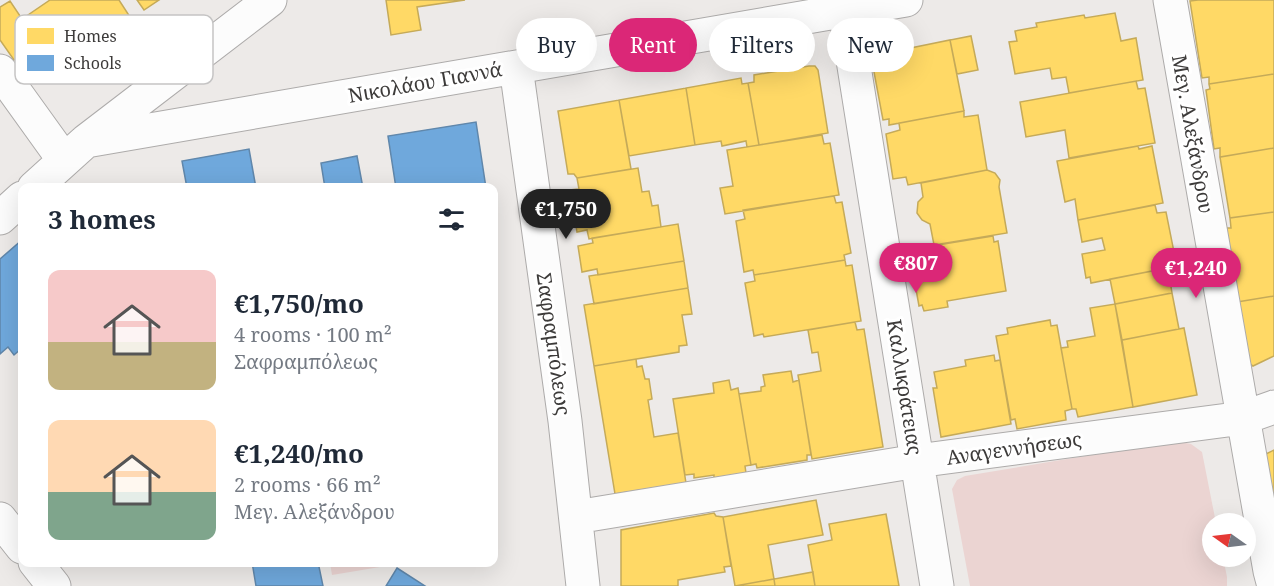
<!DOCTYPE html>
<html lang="en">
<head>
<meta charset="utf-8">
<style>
	body { margin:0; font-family:"Noto Serif",serif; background:#f2f2f3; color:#1f2937; height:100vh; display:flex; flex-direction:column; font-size:22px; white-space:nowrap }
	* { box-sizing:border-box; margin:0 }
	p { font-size:20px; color:#747a83 }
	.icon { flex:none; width:33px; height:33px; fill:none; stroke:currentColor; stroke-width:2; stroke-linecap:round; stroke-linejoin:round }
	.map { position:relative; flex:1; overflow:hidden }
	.drawer { position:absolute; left:18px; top:183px; width:480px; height:384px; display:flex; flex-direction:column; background:#fff; border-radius:12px; box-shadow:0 6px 24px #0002 }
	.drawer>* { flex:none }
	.guide { position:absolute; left:516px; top:18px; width:570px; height:54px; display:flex; gap:12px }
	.needle { width:39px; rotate:284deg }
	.tools { position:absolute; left:1202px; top:513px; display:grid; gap:12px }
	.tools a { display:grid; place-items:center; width:54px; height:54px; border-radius:50%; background:#fff; box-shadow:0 6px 24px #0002; font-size:30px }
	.price { position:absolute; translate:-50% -51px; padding:0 14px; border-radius:21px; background:#db2777; color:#fff; font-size:20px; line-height:39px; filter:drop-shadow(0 2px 3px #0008) }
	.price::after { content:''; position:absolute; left:50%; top:36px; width:18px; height:14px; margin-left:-9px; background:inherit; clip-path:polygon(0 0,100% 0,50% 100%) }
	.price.selected { background:#222; color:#fff }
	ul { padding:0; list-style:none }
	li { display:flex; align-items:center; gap:18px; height:150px; padding:0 30px }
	li span { display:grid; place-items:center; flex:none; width:168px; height:120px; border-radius:12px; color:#555 }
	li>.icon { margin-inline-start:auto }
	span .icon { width:72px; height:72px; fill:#fffc; stroke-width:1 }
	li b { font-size:26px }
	h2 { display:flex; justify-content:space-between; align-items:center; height:72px; padding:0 30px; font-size:26px }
	.chip { padding:0 21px; border-radius:27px; background:#fff; box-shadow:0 6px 24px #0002; font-size:21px; line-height:54px }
	.chip.selected { background:#db2777; color:#fff }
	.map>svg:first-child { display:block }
	.green { fill:#ebd4d2 }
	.homes { fill:#ffd966; stroke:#c5aa59; stroke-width:1.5 }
	.schools { fill:#6fa8dc; stroke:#6087ab; stroke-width:1.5 }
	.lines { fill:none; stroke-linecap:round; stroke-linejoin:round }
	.minor-casing { stroke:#adabaa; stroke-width:35 }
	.minor { stroke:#fcfcfc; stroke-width:33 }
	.labels { text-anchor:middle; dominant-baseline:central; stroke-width:6; stroke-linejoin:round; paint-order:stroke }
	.street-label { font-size:20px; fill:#3d3b3a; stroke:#fff }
	.key { fill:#fff; stroke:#c5c4c4; stroke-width:1.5 }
	.key-label { font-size:16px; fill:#3d3b3a }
</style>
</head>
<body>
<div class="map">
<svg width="1274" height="586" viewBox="0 0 1274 586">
	<rect width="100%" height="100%" fill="#edeae8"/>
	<!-- green -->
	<path class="green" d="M1175,441l16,3 11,8 14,71 -4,1v32l11,1 4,20v9h-257l-18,-97 5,-9 8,-4z
		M330,563v-1l74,1 -72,12z"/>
	<!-- homes -->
	<path class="homes" d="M50,0h69l13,20 -87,59 -18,-28 -13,9 -14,-20v-33l10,-6 12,18z
		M137,0h22l-15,10z
		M386,0h79l-48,7 4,23 -30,5z
		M1198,0h76v74l-65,10v-7l-7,1 -12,-77z
		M1115,13l6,28 15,-3 7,42 -74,13 -3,-16 -14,2 -2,-11 -35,6 -6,-32 8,-1 -2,-10 22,-4 -1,-4 48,-8 1,3z
		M971,36l7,34 -21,4 -7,-34z
		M950,40l14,71 -75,14v-6l-6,1 -12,-64z
		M809,66h6l3,4 10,63 -69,12 -11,-62 6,-1v-7z
		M1274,74v74l-54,9v-9l-6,1 -8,-59 4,-1 -1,-5z
		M741,78l1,6 6,-1 11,62 -12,2 -1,-6 -24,5 -1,-5 -26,4 -9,-57z
		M1136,81l2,8 7,-1 10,55 -86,15 -4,-28 -39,7 -6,-35z
		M686,88l9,57 -66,11 -10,-56z
		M619,100l12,69 -54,9 -3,-4h-6l-10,-63z
		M964,111v6l14,-2 9,55 -79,15 -2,-8 -13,2 -7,-45 14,-4 -1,-7z
		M822,135l2,9 6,-1 9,52 -114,19 -5,-26 13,-2 -6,-36z
		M1138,146l1,3 13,-3 11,57 -85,17 -3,-21 -10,3 -8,-41z
		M1274,148v64l-44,6 -10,-61z
		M638,168l4,24 7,-1 3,15 6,-1 3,22 -72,12 -2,-9 -10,2 -7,-42 9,-1 -2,-11z
		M987,170l8,3 5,7 -1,7 8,46 -73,12 -4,-21 -8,-4 -5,-7 1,-11 5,-5 -2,-14z
		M834,196l2,7 6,-1 9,51 -7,2 1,5 -91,15 -1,-5 -9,2 -8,-51 9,-2 -2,-9z
		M1155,205l2,8 9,-1 10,50 -9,1 1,5 -77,15 -1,-6 -4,1 -4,-24 23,-4 -3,-12 -20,4 -4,-22z
		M1274,212v84l-37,6 -11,-74h5l-1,-10z
		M678,224l6,37 -86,14 -1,-6 -15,3 -4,-26 15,-3 -1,-5z
		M993,236l1,6 4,-1 8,50 -59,10 1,6 -24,4 -2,-6 -3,1 -9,-50 4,-1 -1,-6z
		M845,260l1,6 6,-1 9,56 -97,16 -1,-3 -9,2 -9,-53 10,-2 -1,-6z
		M684,261l4,27 -94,16 -5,-28z
		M1168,268l4,25 -57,11 -5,-25z
		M688,288l4,26 -10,1 5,30 -8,1v6l-85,14 -10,-61z
		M1172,293l7,36 -57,11 -7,-36z
		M1274,296v60l-21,10 -5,-4 -11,-60z
		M1115,304l18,103 -55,10 -2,-8h-4l-11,-61 7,-1 -1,-6 28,-5 -5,-28z
		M1050,320l1,6 6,-1 15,84 -7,2 1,9 -49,9 -2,-10 -4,1 -15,-84 12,-2 -1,-6z
		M855,322l2,8 7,-1 19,118 -71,12 -14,-84 23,-4 -3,-19 -6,1 -4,-23z
		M1184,328l13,67 -64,12 -11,-67z
		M994,355l1,6 5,-1 11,64 -70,13 -8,-49h4l-3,-16 32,-6 -1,-6z
		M636,359l1,8 5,-1 3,13h4l3,20 -4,1 6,37 24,-4 8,50 -71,11 -21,-128z
		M791,371l2,11 6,-2 12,75h-4v5l-50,8 -1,-4 -5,1 -12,-71 22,-3v-4l4,-1 -2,-11z
		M729,380l2,10 7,-2 13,77 -6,1 1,7 -32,5v-3l-20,3v-4l-9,1 -12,-76 41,-6 -1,-10z
		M1274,450v46h-1l-9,-41z
		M816,500l7,35 -55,10 6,34 -39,7 -12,-69z
		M714,513l2,3 7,1 8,49 -7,1 1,5 -47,8v6h-57v-56z
		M886,514l13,72h-84l-7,-41 24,-5 -3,-16z
		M813,572l2,14h-40l-1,-7z
		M774,579l1,7h-40z"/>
	<!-- schools -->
	<path class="schools" d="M476,122l10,66h-90l-8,-52z
		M249,149l7,39h-69l-5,-27z
		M357,156l6,32h-38l-4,-25z
		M22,240v108l-8,7 -6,-8 -8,7v-95z
		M252,562h66l5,24h-67z
		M397,568l28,18h-39z"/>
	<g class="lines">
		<defs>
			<path id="minor" d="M1170,0l100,571 4,15
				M845,10l92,576
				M516,67l49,354 18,165
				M0,71l64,89
				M86,141l820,-141
				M34,188l52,-47 184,-141
				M0,218l22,-20
				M576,517l341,-56 326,-43 31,-11
				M0,519l22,28
				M35,562l19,24"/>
		</defs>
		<!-- minor casing -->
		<use href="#minor" class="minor-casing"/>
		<!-- minor -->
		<use href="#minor" class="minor"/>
	</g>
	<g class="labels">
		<!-- street labels -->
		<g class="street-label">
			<text transform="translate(425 82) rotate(-10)">Νικολάου Γιαννά</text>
			<text transform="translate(1193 134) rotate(80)">Μεγ. Αλεξάνδρου</text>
			<text transform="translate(554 344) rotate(82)">Σαφραμπόλεως</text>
			<text transform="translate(905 387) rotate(81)">Καλλικράτειας</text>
			<text transform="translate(1014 448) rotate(-8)">Αναγεννήσεως</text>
		</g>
	</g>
	<!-- legend -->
	<rect x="15" y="15" width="198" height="69" rx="9" class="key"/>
	<rect x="27" y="28" width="27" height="16" fill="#ffd966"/>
	<rect x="27" y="55" width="27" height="16" fill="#6fa8dc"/>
	<g class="key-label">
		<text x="64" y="42">Homes</text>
		<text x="64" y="69">Schools</text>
	</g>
</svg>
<div class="tools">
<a><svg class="needle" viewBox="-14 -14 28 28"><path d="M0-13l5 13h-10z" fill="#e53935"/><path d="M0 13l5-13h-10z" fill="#747a83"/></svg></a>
</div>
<b class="price selected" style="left:566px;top:240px">€1,750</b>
<b class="price" style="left:916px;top:294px">€807</b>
<b class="price" style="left:1196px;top:299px">€1,240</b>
<div class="guide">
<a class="chip">Buy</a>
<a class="chip selected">Rent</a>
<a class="chip">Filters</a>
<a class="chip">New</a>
</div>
<section class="drawer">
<h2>3 homes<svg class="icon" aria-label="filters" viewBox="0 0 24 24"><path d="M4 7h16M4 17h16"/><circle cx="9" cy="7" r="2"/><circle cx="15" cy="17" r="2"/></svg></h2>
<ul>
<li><span style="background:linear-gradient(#f6c9c9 60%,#c2b280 0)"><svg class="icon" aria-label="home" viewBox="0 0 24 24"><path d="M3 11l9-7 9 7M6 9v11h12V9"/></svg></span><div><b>€1,750/mo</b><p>4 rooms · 100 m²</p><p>Σαφραμπόλεως</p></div></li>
<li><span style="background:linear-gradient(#ffd9b3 60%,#7fa58c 0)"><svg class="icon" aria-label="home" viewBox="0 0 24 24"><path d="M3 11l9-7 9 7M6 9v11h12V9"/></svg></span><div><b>€1,240/mo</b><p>2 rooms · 66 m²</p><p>Μεγ. Αλεξάνδρου</p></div></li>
</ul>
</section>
</div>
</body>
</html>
